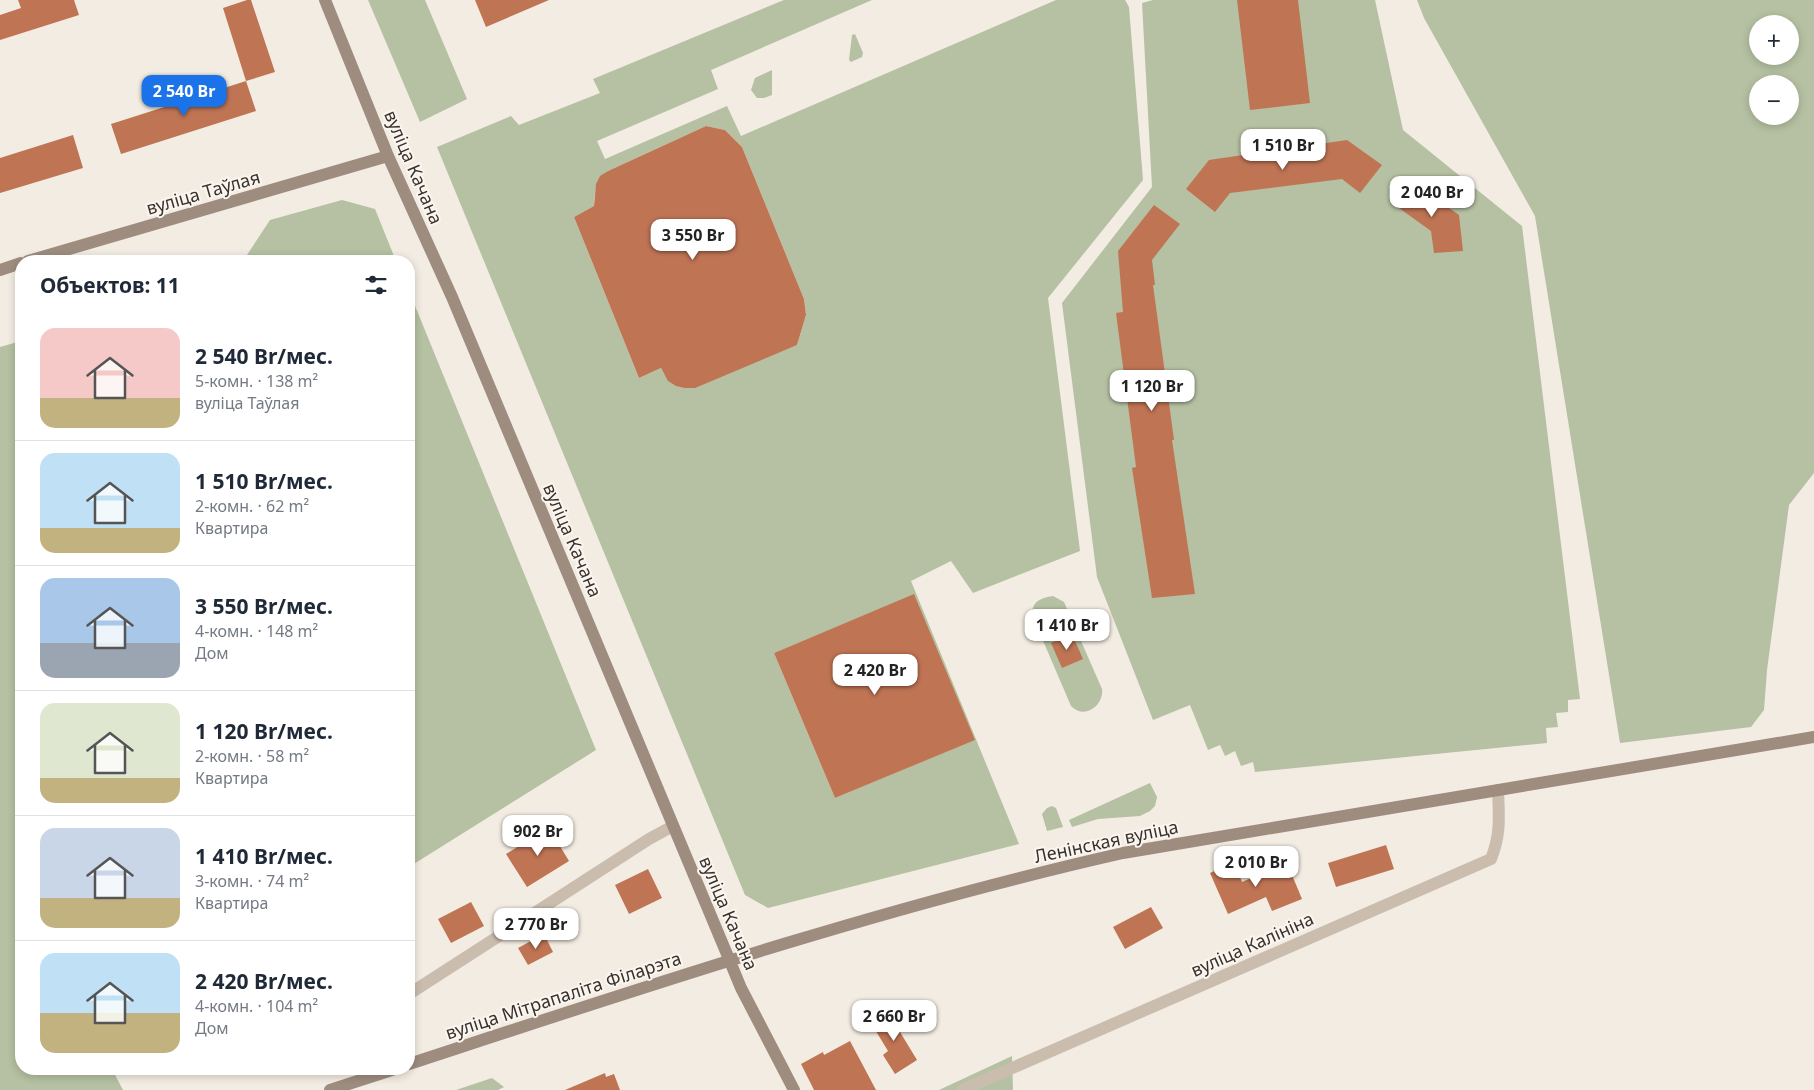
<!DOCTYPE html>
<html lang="ru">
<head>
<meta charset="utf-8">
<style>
	body { margin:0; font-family:"Noto Sans",sans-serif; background:#f6f6f7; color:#1f2937; height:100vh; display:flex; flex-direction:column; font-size:19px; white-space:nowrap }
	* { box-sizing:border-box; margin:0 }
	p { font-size:16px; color:#747a83 }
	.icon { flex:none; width:28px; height:28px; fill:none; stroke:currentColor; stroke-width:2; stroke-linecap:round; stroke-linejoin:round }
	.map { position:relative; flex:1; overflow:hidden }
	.sheet { position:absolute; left:15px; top:255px; width:400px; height:820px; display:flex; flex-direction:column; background:#fff; border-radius:20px; box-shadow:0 2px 8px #0003 }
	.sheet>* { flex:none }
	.tools { position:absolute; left:1749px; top:15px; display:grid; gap:10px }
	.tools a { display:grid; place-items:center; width:50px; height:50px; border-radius:50%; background:#fff; box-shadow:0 2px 8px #0003; font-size:25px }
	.price { position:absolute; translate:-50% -42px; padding:0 11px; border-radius:10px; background:#fff; color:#222; font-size:16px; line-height:32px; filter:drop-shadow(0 1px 2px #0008) }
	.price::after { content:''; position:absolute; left:50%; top:30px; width:15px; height:11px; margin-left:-8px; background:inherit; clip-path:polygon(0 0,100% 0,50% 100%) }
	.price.current { background:#1a73e8; color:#fff }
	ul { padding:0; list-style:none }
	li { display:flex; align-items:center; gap:15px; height:125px; padding:0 25px }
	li+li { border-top:1px solid #e0e1e3 }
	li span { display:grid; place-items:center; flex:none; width:140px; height:100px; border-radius:15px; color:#555 }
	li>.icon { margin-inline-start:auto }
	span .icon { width:60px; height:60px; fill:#fffc; stroke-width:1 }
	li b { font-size:21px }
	h2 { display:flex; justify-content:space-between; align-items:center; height:60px; padding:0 25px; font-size:21px }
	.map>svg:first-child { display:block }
	.green { fill:#b5c1a2; fill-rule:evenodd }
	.building { fill:#bf7454 }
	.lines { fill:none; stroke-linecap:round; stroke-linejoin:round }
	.minor { stroke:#cbbdae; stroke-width:12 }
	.secondary { stroke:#9e8d7f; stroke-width:12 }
	.labels { text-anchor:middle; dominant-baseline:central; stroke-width:4; stroke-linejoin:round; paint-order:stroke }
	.street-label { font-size:18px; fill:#3a312c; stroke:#faf6ef }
</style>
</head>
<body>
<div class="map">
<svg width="1814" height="1090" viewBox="0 0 1814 1090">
	<rect width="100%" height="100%" fill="#f3ece2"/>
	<!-- green -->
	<path class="green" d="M368,0h57l42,99 -47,23z
		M784,0h88l-161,70 7,19 -121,52 8,18 122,-53 14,30 315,-136h69l4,7 14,173 -95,118 32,253 -107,42 -22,-32 -40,20 108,263 -251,64 -23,-13 -308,-748 74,-31 8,9 81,-32 -7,-14zM706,126l19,4 17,17 62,152 2,16 -9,30 -113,43c-13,-3 -17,-9 -23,-20l-22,10 -65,-161 20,-11c1,-15 1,-26 14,-35zM913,595l61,145 -139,58 -61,-145z
		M1153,0h222l28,130 119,96 58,473 -12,1v12l-12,1 2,14 -12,1 1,15 -292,29 -2,-10 -12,4 -6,-15 -10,5 -5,-11 -12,5 -18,-45 -37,15 -56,-143 -35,-274 90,-116 -10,-184z
		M1417,0h397v473l-25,32 -22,165 -3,40 -13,17 -131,16 -85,-527 -111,-198zM1758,24h32v32h-32zM1758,84h32v32h-32z
		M855,34l8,19 -1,4 -11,5 -2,-2 3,-25z
		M772,70v25l-8,3h-7l-6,-8 4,-12z
		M342,200l33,9 21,52h-153l27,-41z
		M409,291l187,459 -187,117z
		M21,341v728h91l11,21h-123v-743z
		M1053,596l11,6 38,87c2,17 -18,31 -31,17l-39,-91c0,-14 9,-17 21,-19z
		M1150,783l7,14 -2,9 -5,5 -10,5 -42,3 -26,8 -3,-7z
		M1052,806l4,2 7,19 -16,4 -5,-17 5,-6z
		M1012,1056l1,34h-74z
		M492,1078l12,9 -6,3h-42z"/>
	<!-- building -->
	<path class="building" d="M18,0h56l5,15 -79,25v-25l21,-7z
		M247,0h4l24,72 -29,9 -23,-73z
		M475,0h74l-63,27z
		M1237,0h61l12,103 -60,7z
		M246,81l10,30 -135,43 -10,-30z
		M706,126l19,4 17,17 62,152 2,16 -9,30 -102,43h-11l-8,-2 -8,-5 -7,-13 -22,10 -65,-161 20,-11 2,-22 4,-8 8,-5z
		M73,135l10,33 -83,25v-35z
		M1347,140l35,25 -22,28 -18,-14 -112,14 -15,19 -29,-23 23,-29z
		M1409,180l50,35 4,36 -29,2 -3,-22 -39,-28z
		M1154,205l26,19 -28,36 3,25h-2l21,155h-2l23,154 -43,4 -20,-130 4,-1 -20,-154 7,-1 -5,-61z
		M914,594l61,146 -140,58 -61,-145z
		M1072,634l11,25 -21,9 -11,-25z
		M549,828l20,33 -42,26 -21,-33z
		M1386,845l8,24 -58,18 -8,-24z
		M1234,862l8,20 45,-19 15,36 -30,12 -6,-14 -38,17 -18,-41z
		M648,869l14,29 -33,16 -14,-29z
		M471,902l13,24 -33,17 -13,-24z
		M1151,907l12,21 -38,21 -12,-22z
		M544,934l9,18 -25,13 -10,-17z
		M893,1009l12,20 -5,3 17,28 -22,14 -12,-19 5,-4 -17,-28z
		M850,1041l26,49h-62l-13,-26 22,-12 1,3z
		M605,1073l1,4 8,-3 6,16h-55z"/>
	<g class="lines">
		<!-- minor -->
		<path class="minor" d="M409,994l240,-155 24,-13
			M962,1090l529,-231c10,-25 8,-42 7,-69"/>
		<!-- secondary -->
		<path class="secondary" d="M325,0l63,156 64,141 277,662 12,29 53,102
			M28,261l360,-105
			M0,270l21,-7
			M409,1064c235,-77 471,-156 714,-211l691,-116
			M330,1090l65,-21"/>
	</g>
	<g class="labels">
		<!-- street labels -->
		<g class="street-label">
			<text transform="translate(414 167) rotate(67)">вуліца Качана</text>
			<text transform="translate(203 192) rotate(-16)">вуліца Таўлая</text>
			<text transform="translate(573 540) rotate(67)">вуліца Качана</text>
			<text transform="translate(1106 841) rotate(-12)">Ленінская вуліца</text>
			<text transform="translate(729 913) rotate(67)">вуліца Качана</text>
			<text transform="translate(1252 944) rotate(-24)">вуліца Калініна</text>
			<text transform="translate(563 995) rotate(-18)">вуліца Мітрапаліта Філарэта</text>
		</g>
	</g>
</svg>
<div class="tools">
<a>+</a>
<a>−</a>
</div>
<b class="price current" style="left:184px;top:117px">2 540 Br</b>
<b class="price" style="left:1283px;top:171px">1 510 Br</b>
<b class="price" style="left:1432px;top:218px">2 040 Br</b>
<b class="price" style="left:693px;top:261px">3 550 Br</b>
<b class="price" style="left:1152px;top:412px">1 120 Br</b>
<b class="price" style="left:1067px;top:651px">1 410 Br</b>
<b class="price" style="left:875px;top:696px">2 420 Br</b>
<b class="price" style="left:538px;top:857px">902 Br</b>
<b class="price" style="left:1256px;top:888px">2 010 Br</b>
<b class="price" style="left:536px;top:950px">2 770 Br</b>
<b class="price" style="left:894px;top:1042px">2 660 Br</b>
<section class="sheet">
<h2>Объектов: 11<svg class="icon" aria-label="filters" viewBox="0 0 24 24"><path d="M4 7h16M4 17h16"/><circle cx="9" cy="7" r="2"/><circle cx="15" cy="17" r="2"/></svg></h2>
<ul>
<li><span style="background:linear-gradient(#f6c9c9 70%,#c2b280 0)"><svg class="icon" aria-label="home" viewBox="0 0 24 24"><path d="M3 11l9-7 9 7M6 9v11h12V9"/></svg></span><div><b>2 540 Br/мес.</b><p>5-комн. · 138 m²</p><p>вуліца Таўлая</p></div></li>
<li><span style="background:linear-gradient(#bfe0f5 75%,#c2b280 0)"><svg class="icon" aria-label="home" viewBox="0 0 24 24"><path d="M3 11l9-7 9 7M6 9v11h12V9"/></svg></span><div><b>1 510 Br/мес.</b><p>2-комн. · 62 m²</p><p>Квартира</p></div></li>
<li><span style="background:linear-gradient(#a9c7e8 65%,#9aa5b1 0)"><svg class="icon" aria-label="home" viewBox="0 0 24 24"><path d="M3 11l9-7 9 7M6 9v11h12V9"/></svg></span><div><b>3 550 Br/мес.</b><p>4-комн. · 148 m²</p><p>Дом</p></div></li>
<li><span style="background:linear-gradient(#dfe7d0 75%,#c2b280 0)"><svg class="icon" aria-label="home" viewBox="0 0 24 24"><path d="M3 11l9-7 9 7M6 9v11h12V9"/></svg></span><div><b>1 120 Br/мес.</b><p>2-комн. · 58 m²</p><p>Квартира</p></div></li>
<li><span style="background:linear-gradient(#c9d6e8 70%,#c2b280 0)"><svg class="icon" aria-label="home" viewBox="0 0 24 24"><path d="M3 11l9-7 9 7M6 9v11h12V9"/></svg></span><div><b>1 410 Br/мес.</b><p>3-комн. · 74 m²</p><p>Квартира</p></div></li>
<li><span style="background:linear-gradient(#bfe0f5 60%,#c2b280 0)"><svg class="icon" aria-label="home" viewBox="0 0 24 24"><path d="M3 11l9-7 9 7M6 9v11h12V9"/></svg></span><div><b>2 420 Br/мес.</b><p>4-комн. · 104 m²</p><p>Дом</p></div></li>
</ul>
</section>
</div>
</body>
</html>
